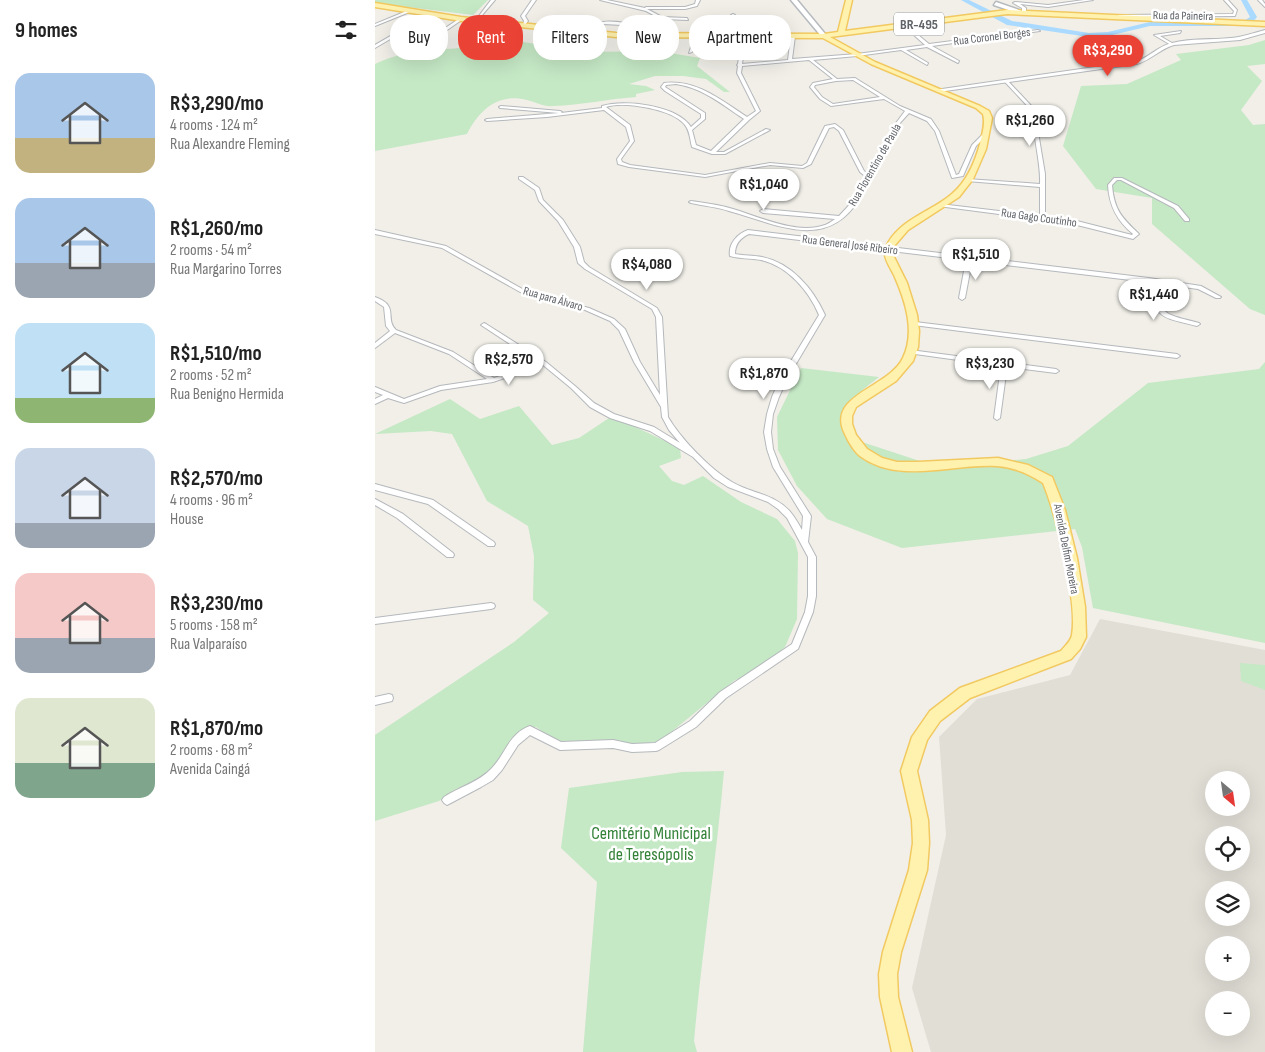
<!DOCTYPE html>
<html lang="en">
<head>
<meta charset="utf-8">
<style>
	body { margin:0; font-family:"Sofia Sans Condensed",sans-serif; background:#f2f2f2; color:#222; height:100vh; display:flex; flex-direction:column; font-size:19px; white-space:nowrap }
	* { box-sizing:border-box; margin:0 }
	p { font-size:16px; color:#767676 }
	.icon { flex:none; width:28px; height:28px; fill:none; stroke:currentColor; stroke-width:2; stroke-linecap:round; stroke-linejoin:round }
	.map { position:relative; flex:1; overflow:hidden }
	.details { display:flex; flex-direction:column; background:#fff; width:375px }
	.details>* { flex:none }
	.hud { position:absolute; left:15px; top:15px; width:475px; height:45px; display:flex; gap:10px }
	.needle { width:32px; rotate:151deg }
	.fabs { position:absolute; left:830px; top:771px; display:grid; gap:10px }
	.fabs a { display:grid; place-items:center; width:45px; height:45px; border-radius:50%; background:#fff; box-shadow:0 5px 20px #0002; font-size:25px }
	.price { position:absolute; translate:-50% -42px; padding:0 11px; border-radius:18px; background:#fff; color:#222; font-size:16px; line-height:32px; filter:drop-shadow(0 1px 2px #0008) }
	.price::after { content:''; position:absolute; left:50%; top:30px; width:15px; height:11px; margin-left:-8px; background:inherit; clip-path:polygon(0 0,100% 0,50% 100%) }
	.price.on { background:#ea4335; color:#fff }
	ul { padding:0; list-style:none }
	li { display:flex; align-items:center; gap:15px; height:125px; padding:0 15px }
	li span { display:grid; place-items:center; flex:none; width:140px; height:100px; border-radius:15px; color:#555 }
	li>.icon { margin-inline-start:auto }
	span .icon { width:60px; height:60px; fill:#fffc; stroke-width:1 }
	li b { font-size:21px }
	h2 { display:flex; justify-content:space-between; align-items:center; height:60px; padding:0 15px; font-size:21px }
	.tag { padding:0 18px; border-radius:20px; background:#fff; box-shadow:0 5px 20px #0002; font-size:18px; line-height:45px }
	.tag.on { background:#ea4335; color:#fff }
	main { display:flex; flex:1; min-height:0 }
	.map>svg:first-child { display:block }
	.education { fill:#e1ded6; fill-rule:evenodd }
	.green { fill:#c5e8c5 }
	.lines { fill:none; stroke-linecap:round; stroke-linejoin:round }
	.river { fill:#aadaff; fill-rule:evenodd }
	.minor-casing { stroke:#b5b8bc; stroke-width:2 }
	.tertiary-casing { stroke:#b5b8bc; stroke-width:2 }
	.secondary-casing { stroke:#b6babf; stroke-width:3 }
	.primary-casing { stroke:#f2c960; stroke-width:3 }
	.minor { fill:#fff; fill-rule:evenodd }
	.tertiary { fill:#fff; fill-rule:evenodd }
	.secondary { fill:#fff; fill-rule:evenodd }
	.primary { fill:#fff2af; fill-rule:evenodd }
	.labels { text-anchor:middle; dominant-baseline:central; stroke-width:5; stroke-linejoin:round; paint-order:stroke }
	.far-street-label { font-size:12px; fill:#5f6368; stroke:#fff }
	.shield { fill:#fff; stroke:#8f9295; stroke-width:1 }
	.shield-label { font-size:14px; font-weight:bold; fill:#5f6368 }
	.near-park-label { font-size:18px; fill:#348238; stroke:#fff }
</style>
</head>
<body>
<main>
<section class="details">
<h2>9 homes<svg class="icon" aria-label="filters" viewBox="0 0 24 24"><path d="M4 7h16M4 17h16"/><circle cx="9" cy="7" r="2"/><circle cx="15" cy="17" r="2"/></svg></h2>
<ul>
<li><span style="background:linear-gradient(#a9c7e8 65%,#c2b280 0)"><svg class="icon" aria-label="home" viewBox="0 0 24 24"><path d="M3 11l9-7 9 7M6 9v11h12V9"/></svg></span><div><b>R$3,290/mo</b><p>4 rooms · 124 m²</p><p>Rua Alexandre Fleming</p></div></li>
<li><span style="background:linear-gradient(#a9c7e8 65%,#9aa5b1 0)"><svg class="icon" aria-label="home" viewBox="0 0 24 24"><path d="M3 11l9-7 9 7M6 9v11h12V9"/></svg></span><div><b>R$1,260/mo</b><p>2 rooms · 54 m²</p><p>Rua Margarino Torres</p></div></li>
<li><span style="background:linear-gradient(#bfe0f5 75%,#8fb573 0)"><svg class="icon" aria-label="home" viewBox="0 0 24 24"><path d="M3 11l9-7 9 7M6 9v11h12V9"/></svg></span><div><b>R$1,510/mo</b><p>2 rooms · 52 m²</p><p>Rua Benigno Hermida</p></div></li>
<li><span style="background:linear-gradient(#c9d6e8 75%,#9aa5b1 0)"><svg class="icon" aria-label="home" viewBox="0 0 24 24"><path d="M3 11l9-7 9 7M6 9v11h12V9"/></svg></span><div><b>R$2,570/mo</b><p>4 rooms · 96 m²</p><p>House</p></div></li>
<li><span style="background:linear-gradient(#f6c9c9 65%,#9aa5b1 0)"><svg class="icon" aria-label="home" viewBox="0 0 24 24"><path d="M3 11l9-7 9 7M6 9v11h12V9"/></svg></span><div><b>R$3,230/mo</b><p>5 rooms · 158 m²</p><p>Rua Valparaíso</p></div></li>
<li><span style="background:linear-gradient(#dfe7d0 65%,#7fa58c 0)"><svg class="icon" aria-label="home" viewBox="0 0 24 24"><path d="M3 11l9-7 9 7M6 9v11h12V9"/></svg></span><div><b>R$1,870/mo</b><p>2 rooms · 68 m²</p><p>Avenida Caingá</p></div></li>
</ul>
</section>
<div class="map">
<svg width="890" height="1052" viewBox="0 0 890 1052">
	<rect width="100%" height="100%" fill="#f1efe8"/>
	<!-- education -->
	<path class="education" d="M725,619l165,31v402h-334l-19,-64 34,-153 -7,-98 38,-38 93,-24zM839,780h27v28h-27zM839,835h27v27h-27zM839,890h27v28h-27zM839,945h27v27h-27zM839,1000h27v28h-27z"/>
	<!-- green -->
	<path class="green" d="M0,0h113l-15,15 -98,-12z
		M136,40l75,12 72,-1 42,7 -3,8 33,26h-6l-18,-13 -23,-3h-28l-26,8 17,2 9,4 -19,4v3c-28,2 -55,8 -83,9 -8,1 -18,-4 -26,-6 -29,-7 -47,9 -60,34l-92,17v-87c33,-16 66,-14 102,-17 12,-1 23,-6 34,-7z
		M890,40v24l-18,2 15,15 -21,29 12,15 12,-1v191l-15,-6 -98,-85v-26l-56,-9 -33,-43 18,-60 46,-2 54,-24 -5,-6 73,-9z
		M890,362v281l-172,-35 -11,-61 -7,-18 -173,19 -75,-29 -30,-33 -19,-36 -1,-33 24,-49 78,9c-19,15 -28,20 -33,44l13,20 79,26 88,-8 42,-13 80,-63 111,-14z
		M75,399l30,20 39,-13 33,39 27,-7 33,-22 68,32 1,10 -22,8 13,15 12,4 19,-9 38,26 36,17 18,22 3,12 -1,66 -12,28 -31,28 -19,5 -76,62 -26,2 -19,-3 -55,2 -23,-16 -18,5 -24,38 -17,10 -23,10 -15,11 -64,20v-86l139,-93 35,-29 -16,-13 1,-44 -6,-30 -41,-25 -35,-67 -21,-3 -56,3z
		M865,663l25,2v25l-24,-9z
		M349,771c-8,91 -22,180 -30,270l3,11h-114l14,-170 -36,-34 8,-60 113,-16z"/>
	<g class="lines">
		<!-- river -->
		<path class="river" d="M586,0h8l43,21 77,12 19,-1 42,-10h92l8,-5 -9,-17h6l10,17 -4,5 -10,4h-93l-42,10 -19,1 -82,-12z"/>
		<defs>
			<path id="minor" d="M116,0h4l-18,21h-2z
				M157,0h4l-11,16 3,5 -3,4h-2l1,-4 -3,-5z
				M225,0h7l38,8 1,-1h39l10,-3 1,-4h4l-3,6 -12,3h-38l15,8 25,1 1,2 -26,-1 -6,4 -15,3 -38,-2 -22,9v-2c7,-3 14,-8 22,-9 19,-3 39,9 56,-4l-13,-7z
				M709,0h9l-45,7 -28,-3 6,4v5l-2,1 -2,-1v-5l-9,-5 2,-1 33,3z
				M849,0h4l9,10 -2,6 -116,1 -2,-1 2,-1 114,-1 1,-3z
				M883,0h4l3,4v3z
				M34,10l3,1 -37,15v-2z
				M55,13l3,1 -58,34v-3z
				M358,14l2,1 11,21 -4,28 46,-4 3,-24 2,-1 2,1 -3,23 65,-5 68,-9 -20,-18 1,-2 23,19 109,-14 2,1 -108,15 27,15 -1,2 -31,-16 -21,3 22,13 -1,2 -26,-15 -44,6 -44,4 24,19 18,-1 45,28 31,13 8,12 17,44 3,-1 13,-29 10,-10 4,1 -10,10 -13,30 -11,2 -17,-47 -8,-10 -18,-8 -9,10c-9,17 -18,34 -28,51 -4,9 -9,19 -14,27 -33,51 -84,22 -129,10 -12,-4 -25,-5 -38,-8l-2,-1 2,-1c14,2 29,4 42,8 27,8 64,26 92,16 3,-1 7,-4 10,-6l-72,-6 -3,-2 3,-2 76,7 14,-15 13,-24 -6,-5 -21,-41 -5,-4 -5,1 -18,36 -8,4 -33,-3 -65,12 -76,-10 -11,-3 -1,-5 13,-18 -4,-14 -22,-17 -57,7 -60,4 -2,-1 2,-1 72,-6 -59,-5 -1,-1 2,-1 59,5 2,1 -1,1 41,-5v-2c22,-7 75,-1 89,21l10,-9v-4l-36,-23 -4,-4 3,-4c32,-4 57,17 83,34l9,-6 -19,-38 1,-7 -1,-1 1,-1 4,-28 -11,-21zM434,60l24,19 -20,4 -3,4 10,12 11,7 53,-7 21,12 -9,12 -28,51 -4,-3 -21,-41 -8,-6 -10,2 -18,37 -5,3 -32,-3 -65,12 -75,-10 -8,-3 -1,-3 13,-18 -4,-16 -24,-18c18,-6 67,2 79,18 5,6 5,15 7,22l20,7h13l45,-24 -4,-1 -42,23h-8l33,-32 11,-9 -19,-38 1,-7zM478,80l27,17 -47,7 -11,-7 -8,-10 1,-2 21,-4zM301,84c27,4 47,21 68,35l-33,32 -15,-6 -4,-15 13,-11v-6l-40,-26 1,-2z
				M85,18l3,1 -26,18h-2v-2z
				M111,20l3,1 -25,23h-2v-2z
				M806,31l-1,2 -20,3 12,7 -1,2 -17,-10z
				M320,35l3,1 -6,16 -3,1z
				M395,35l2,1 -3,20 -2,1 -2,-1 3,-20z
				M725,41h2l32,22 -3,1 -31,-21z
				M630,80h2l31,33 -1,13 8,48v42l24,3 63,16 1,-1c-16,-13 -24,-28 -25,-49l6,-7h8l56,28 11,13v2h-4l-11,-13 -53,-28h-4l-5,5c2,25 10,33 27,49l-6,5 -64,-16 -131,-17v-2h2l100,12v-29l-73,-6 -2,-1 2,-1 73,5c1,-24 -8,-47 -6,-71l-29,-31z
				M144,177h4l16,11 4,12 20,20 17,27 4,15 5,5 68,41 5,9 6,100c12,21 43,53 64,65 20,12 45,12 60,32 4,5 7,11 10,16l1,-14 -30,-49 -6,-18 -3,-17 3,-18 5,-17 8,-18 39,-64c-10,-24 -31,-49 -58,-55 -10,-2 -21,-1 -31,-4 -2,-12 7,-22 18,-26l401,48 52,8 20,11 -1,1h-4l-18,-9 -45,-6c8,35 14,31 46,40l1,1 -3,2c-35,-9 -41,-6 -50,-44l-175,-21 -7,37 -3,2 -3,-2 7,-38 -217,-26c-9,4 -14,10 -14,20 9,2 18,1 27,3 29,6 51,31 63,58l-38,64 -8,18 -6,17 -2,18 2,17 7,18 31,49 -3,26 8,15v39l-3,16 -15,37 -72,49 -30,29 -37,23 -3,1 -24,1 -19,-4 -53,2 -30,-15 -12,10 -16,25 -9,10 -12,7 -34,18 -3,-2 -2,-3 2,-3c15,-10 35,-15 47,-28 15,-15 17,-35 39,-43l31,16 52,-2 19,4 23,-1 35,-22 30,-29 72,-48 13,-32 3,-16v-39l-21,-39 -9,-9 -10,-7 -40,-15 -14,-9 -21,-21 -43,-26 -40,-13 -20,-11 -19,-19 -28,-23 -50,17 -52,8 -37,13 -16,-5 -13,6v-5l8,-4 -8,-3v-5l29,12 36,-13 47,-7 -38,-25 -54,-21 -20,15v-5l15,-12 -4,-5 -2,-19 -9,-6v-4c25,9 9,21 21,33l57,22 41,26 45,-15 -58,-38 3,-2 2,1 60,38 29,24 19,17 20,11 40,13 26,16 -11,-13 -7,-13 -1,-10 -27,-45 -15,-32 -9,-9 -25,-11 -63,-17 -80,-45 -67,-14v-4l71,16 80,45 63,17 25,11 11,10 15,33 20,33 -4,-78 -4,-8 -67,-40 -7,-6 -4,-16 -16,-26 -19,-20 -4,-11 -16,-11z
				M540,322l262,32 3,2 -3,2 -264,-33 -1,-1z
				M535,350l146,19 3,2 -3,2 -49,-6 -7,51 -3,2 -3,-2 7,-52 -93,-13 -1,-1z
				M0,484l58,16 61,42 1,2 -1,2h-6l-60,-42 -53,-14z
				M0,499l28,15 50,39 1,2 -1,2h-6l-50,-39 -22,-13z
				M116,603l3,1 1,2 -1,2 -3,1 -116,15v-6z
				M14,694l3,1 1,3 -1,3 -17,4v-8z"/>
			<path id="tertiary" d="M890,30v3l-25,7 -66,5c-14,4 -23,15 -37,19l-199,28 -3,-2 202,-29c13,-4 21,-15 35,-18 19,-5 39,-3 59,-5 12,-1 22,-5 34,-8z"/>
			<path id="secondary" d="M416,0h6l29,35v2h-4z
				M621,2l26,9 1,1 -3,2 -26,-9z"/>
			<path id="primary" d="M471,0h6l-7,31 162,-21 258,12v4l-258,-12 -177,23 45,25 105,44 9,5 3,7 -6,31 -13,30 -14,18 -51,33 -13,15 -2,10 14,28 10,32 2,16 -1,16 -5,14 -17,20 -40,26 -4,9v8l4,11 11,14 15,9 15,4h21l80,-4 30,7 24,12 13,33 12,48 8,49 1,30 -6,12 -9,10 -101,39 -30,23 -13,19 -10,31 11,49 1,23 -2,27 -26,82 -4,22 1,23 14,55h-20l-12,-55 -1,-23 4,-22 26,-82 4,-27 -1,-23 -11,-49 11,-34 18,-26 30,-23 101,-37c4,-5 10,-10 11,-16 6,-32 -16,-121 -29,-152 -14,-9 -29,-16 -46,-17 -44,-3 -98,19 -137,-10 -6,-5 -12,-15 -15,-22 -20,-39 44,-46 58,-76 13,-27 2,-58 -9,-83 -3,-6 -9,-15 -9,-21 0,-4 1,-8 3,-11 14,-25 45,-32 65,-50 14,-12 22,-31 27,-49 2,-9 6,-21 3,-30l-7,-6 -105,-44 -48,-26 -207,-1 -155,-16 -86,-14v-4l86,14 155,16 208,1 14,-2z"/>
		</defs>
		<!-- minor casing -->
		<use href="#minor" class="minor-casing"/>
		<!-- tertiary casing -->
		<use href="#tertiary" class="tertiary-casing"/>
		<!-- secondary casing -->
		<use href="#secondary" class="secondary-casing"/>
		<!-- primary casing -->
		<use href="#primary" class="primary-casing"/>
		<!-- minor -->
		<use href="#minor" class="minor"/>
		<!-- tertiary -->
		<use href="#tertiary" class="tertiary"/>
		<!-- secondary -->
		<use href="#secondary" class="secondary"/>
		<!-- primary -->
		<use href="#primary" class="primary"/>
	</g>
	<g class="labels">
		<!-- far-street labels -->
		<g class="far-street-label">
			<text transform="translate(808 16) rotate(1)">Rua da Paineira</text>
			<text transform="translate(617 37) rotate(-7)">Rua Coronel Borges</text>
			<text transform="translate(500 165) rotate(-60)">Rua Florentino de Paula</text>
			<text transform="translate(664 218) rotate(8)">Rua Gago Coutinho</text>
			<text transform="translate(475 245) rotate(7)">Rua General José Ribeiro</text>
			<text transform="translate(178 299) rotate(16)">Rua para Álvaro</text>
			<text transform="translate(691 549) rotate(79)">Avenida Delfim Moreira</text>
		</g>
		<!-- shield labels -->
		<rect class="shield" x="519" y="12.5" width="50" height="23" rx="4"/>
		<g class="shield-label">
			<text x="544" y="24">BR-495</text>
		</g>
		<!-- near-park labels -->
		<g class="near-park-label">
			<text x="276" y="833">Cemitério Municipal<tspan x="276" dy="21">de Teresópolis</tspan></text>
		</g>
	</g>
</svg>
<div class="fabs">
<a><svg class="needle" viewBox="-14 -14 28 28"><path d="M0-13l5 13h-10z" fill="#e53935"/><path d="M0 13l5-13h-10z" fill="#767676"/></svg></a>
<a><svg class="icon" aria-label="locate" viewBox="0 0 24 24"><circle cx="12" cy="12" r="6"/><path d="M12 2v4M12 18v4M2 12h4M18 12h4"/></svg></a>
<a><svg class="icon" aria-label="layers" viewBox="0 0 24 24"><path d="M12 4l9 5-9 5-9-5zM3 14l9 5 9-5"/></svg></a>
<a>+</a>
<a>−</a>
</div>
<b class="price on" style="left:733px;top:77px">R$3,290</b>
<b class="price" style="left:655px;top:147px">R$1,260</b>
<b class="price" style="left:389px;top:211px">R$1,040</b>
<b class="price" style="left:601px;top:281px">R$1,510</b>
<b class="price" style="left:272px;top:291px">R$4,080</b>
<b class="price" style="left:779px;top:321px">R$1,440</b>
<b class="price" style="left:134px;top:386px">R$2,570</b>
<b class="price" style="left:615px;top:390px">R$3,230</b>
<b class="price" style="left:389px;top:400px">R$1,870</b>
<div class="hud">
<a class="tag">Buy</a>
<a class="tag on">Rent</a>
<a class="tag">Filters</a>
<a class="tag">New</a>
<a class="tag">Apartment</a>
</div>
</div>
</main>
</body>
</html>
